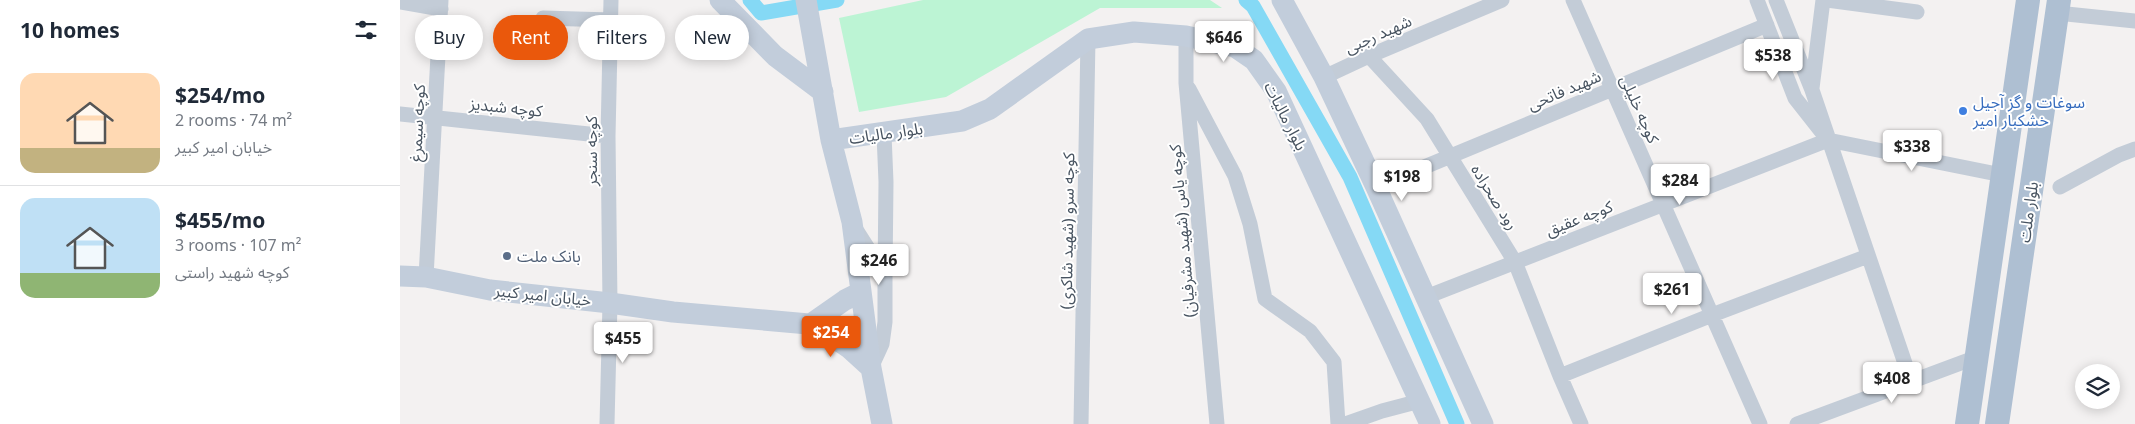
<!DOCTYPE html>
<html lang="en">
<head>
<meta charset="utf-8">
<style>
	body { margin:0; font-family:"Noto Sans","Noto Sans Arabic",sans-serif; background:#f6f6f7; color:#1f2937; height:100vh; display:flex; flex-direction:column; font-size:19px; white-space:nowrap }
	* { box-sizing:border-box; margin:0 }
	p { font-size:16px; color:#747a83 }
	.icon { flex:none; width:28px; height:28px; fill:none; stroke:currentColor; stroke-width:2; stroke-linecap:round; stroke-linejoin:round }
	.map { position:relative; flex:1; overflow:hidden }
	.details { display:flex; flex-direction:column; background:#fff; width:400px }
	.details>* { flex:none }
	.top-card { position:absolute; left:15px; top:15px; width:475px; height:45px; display:flex; gap:10px }
	.tools { position:absolute; left:1675px; top:364px; display:grid; gap:10px }
	.tools a { display:grid; place-items:center; width:45px; height:45px; border-radius:50%; background:#fff; box-shadow:0 2px 12px #0003; font-size:25px }
	.price { position:absolute; translate:-50% -42px; padding:0 11px; border-radius:5px; background:#fff; color:#222; font-size:16px; line-height:32px; filter:drop-shadow(0 1px 2px #0008) }
	.price::after { content:''; position:absolute; left:50%; top:30px; width:15px; height:11px; margin-left:-8px; background:inherit; clip-path:polygon(0 0,100% 0,50% 100%) }
	.price.on { background:#ea580c; color:#fff }
	ul { padding:0; list-style:none }
	li { display:flex; align-items:center; gap:15px; height:125px; padding:0 20px }
	li+li { border-top:1px solid #e0e1e3 }
	li span { display:grid; place-items:center; flex:none; width:140px; height:100px; border-radius:15px; color:#555 }
	li>.icon { margin-inline-start:auto }
	span .icon { width:60px; height:60px; fill:#fffc; stroke-width:1 }
	li b { font-size:21px }
	h2 { display:flex; justify-content:space-between; align-items:center; height:60px; padding:0 20px; font-size:21px }
	.pill { padding:0 18px; border-radius:22px; background:#fff; box-shadow:0 2px 12px #0003; font-size:18px; line-height:45px }
	.pill.on { background:#ea580c; color:#fff }
	main { display:flex; flex:1; min-height:0 }
	.map>svg:first-child { display:block }
	.green { fill:#bcf4d4 }
	.lines { fill:none; stroke-linecap:round; stroke-linejoin:round }
	.canal { stroke:#85d9f5; stroke-width:15 }
	.street { stroke:#c3ccd7; stroke-width:15 }
	.secondary { stroke:#c2cddb; stroke-width:21 }
	.primary { stroke:#aebfd2; stroke-width:24 }
	.shop-dot { fill:#3f7fe0; stroke:#fff; stroke-width:2 }
	.service-dot { fill:#5c6f8a; stroke:#fff; stroke-width:2 }
	.labels { text-anchor:middle; dominant-baseline:central; stroke-width:4; stroke-linejoin:round; paint-order:stroke }
	.street-label { font-size:16px; fill:#475360; stroke:#fff }
	.shop-label { font-size:16px; fill:#366cbe; stroke:#fff; text-anchor:start }
	.service-label { font-size:16px; fill:#4e5e75; stroke:#fff; text-anchor:start }
</style>
</head>
<body>
<main>
<section class="details">
<h2>10 homes<svg class="icon" aria-label="filters" viewBox="0 0 24 24"><path d="M4 7h16M4 17h16"/><circle cx="9" cy="7" r="2"/><circle cx="15" cy="17" r="2"/></svg></h2>
<ul>
<li><span style="background:linear-gradient(#ffd9b3 75%,#c2b280 0)"><svg class="icon" aria-label="home" viewBox="0 0 24 24"><path d="M3 11l9-7 9 7M6 9v11h12V9"/></svg></span><div><b>$254/mo</b><p>2 rooms · 74 m²</p><p>خیابان امیر کبیر</p></div></li>
<li><span style="background:linear-gradient(#bfe0f5 75%,#8fb573 0)"><svg class="icon" aria-label="home" viewBox="0 0 24 24"><path d="M3 11l9-7 9 7M6 9v11h12V9"/></svg></span><div><b>$455/mo</b><p>3 rooms · 107 m²</p><p>کوچه شهید راستی</p></div></li>
</ul>
</section>
<div class="map">
<svg width="1735" height="424" viewBox="0 0 1735 424">
	<rect width="100%" height="100%" fill="#f3f1f1"/>
	<!-- green -->
	<path class="green" d="M523,0h287l12,8h-122l-154,89 -87,15 -20,-94z"/>
	<g class="lines">
		<!-- canal -->
		<path class="canal" d="M350,0l11,13 76,-13
			M846,0l7,6 97,171 107,247"/>
		<!-- street -->
		<path class="street" d="M1173,0l187,424
			M1357,0l38,98 26,33
			M1376,0l36,90 99,291
			M1427,0l90,12
			M0,2l41,7
			M1657,13l78,8
			M143,18l68,2
			M786,36v47l31,341
			M969,56l58,63 88,143 45,114
			M924,77l45,-21 133,-56
			M1412,88l11,-88
			M789,89l46,87 15,48 15,75 45,32 24,31 4,62
			M0,114l208,22
			M1428,140l174,35
			M976,187l391,-162
			M1660,187l59,-32 16,-6
			M455,228l30,47 1,-93 -2,-48
			M26,277l15,-277
			M1026,297l402,-157
			M471,368l11,-24 3,-22v-47
			M207,424l3,-121 -2,-167 3,-136
			M681,424l7,-385
			M945,424l37,-13 38,-10
			M1181,424l-21,-48 152,-61 156,-59
			M1397,424l180,-67"/>
		<!-- secondary -->
		<path class="secondary" d="M320,0l55,56 48,36
			M406,0l25,140 21,82 19,146 11,56
			M882,0l42,77 52,110 107,237
			M431,140l131,-19 28,-12 98,-70 46,-7 52,4 49,11 19,13 22,31 154,333
			M0,276l26,1 64,13 120,13 63,9 192,17
			M461,292l-16,8 -33,23 37,25 22,20"/>
		<!-- primary -->
		<path class="primary" d="M1567,424l61,-424
			M1597,424l62,-424"/>
	</g>
	<!-- markers -->
	<circle class="shop-dot" cx="1563" cy="111" r="5"/>
	<circle class="service-dot" cx="107" cy="256" r="5"/>
	<g class="labels">
		<!-- street labels -->
		<g class="street-label">
			<text transform="translate(978 34) rotate(-24)">شهید رجبی</text>
			<text transform="translate(1164 90) rotate(-23)">شهید فاتحی</text>
			<text transform="translate(106 107) rotate(6)">کوچه شبدیز</text>
			<text transform="translate(1240 109) rotate(66)">کوچه خلیلی</text>
			<text transform="translate(886 116) rotate(63)">بلوار مالیات</text>
			<text transform="translate(17 123) rotate(-87)">کوچه سیمرغ</text>
			<text transform="translate(486 133) rotate(-8)">بلوار مالیات</text>
			<text transform="translate(191 151) rotate(-90)">کوچه سنجر</text>
			<text transform="translate(1095 197) rotate(58)">رود صحراده</text>
			<text transform="translate(1628 212) rotate(-82)">بلوار ملت</text>
			<text transform="translate(1179 218) rotate(-21)">کوچه عقیق</text>
			<text transform="translate(667 231) rotate(-89)">کوچه سرو (شهید شاکری)</text>
			<text transform="translate(782 231) rotate(-95)">کوچه یاس (شهید مشرفیان)</text>
			<text transform="translate(143 295) rotate(6)">خیابان امیر کبیر</text>
		</g>
		<!-- shop labels -->
		<g class="shop-label">
			<text x="1573" y="102">سوغات و گز آجیل<tspan x="1573" dy="18">خشکبار امیر</tspan></text>
		</g>
		<!-- service labels -->
		<g class="service-label">
			<text x="117" y="256">بانک ملت</text>
		</g>
	</g>
</svg>
<div class="tools">
<a><svg class="icon" aria-label="layers" viewBox="0 0 24 24"><path d="M12 4l9 5-9 5-9-5zM3 14l9 5 9-5"/></svg></a>
</div>
<b class="price" style="left:824px;top:63px">$646</b>
<b class="price" style="left:1373px;top:81px">$538</b>
<b class="price" style="left:1512px;top:172px">$338</b>
<b class="price" style="left:1002px;top:202px">$198</b>
<b class="price" style="left:1280px;top:206px">$284</b>
<b class="price" style="left:479px;top:286px">$246</b>
<b class="price" style="left:1272px;top:315px">$261</b>
<b class="price on" style="left:431px;top:358px">$254</b>
<b class="price" style="left:223px;top:364px">$455</b>
<b class="price" style="left:1492px;top:404px">$408</b>
<div class="top-card">
<a class="pill">Buy</a>
<a class="pill on">Rent</a>
<a class="pill">Filters</a>
<a class="pill">New</a>
</div>
</div>
</main>
</body>
</html>
